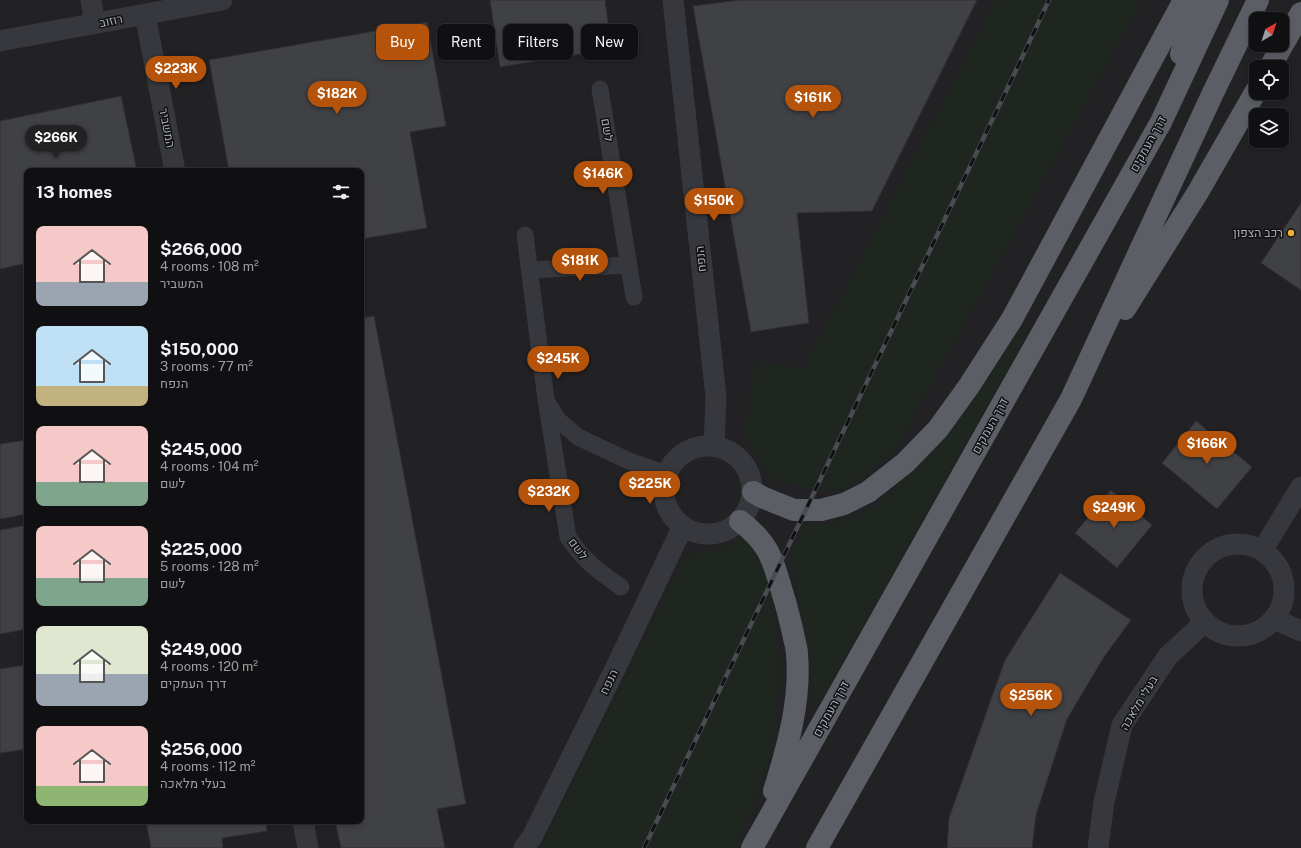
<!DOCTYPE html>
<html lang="en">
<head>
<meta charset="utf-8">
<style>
	body { margin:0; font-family:"Public Sans",Heebo,sans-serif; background:#1e1e20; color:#f1f3f6; height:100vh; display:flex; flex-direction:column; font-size:15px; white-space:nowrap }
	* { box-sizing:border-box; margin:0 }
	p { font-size:13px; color:#9c9d9f }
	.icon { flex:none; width:22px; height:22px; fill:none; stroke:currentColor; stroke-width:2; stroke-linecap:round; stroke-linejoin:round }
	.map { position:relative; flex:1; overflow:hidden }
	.sheet { position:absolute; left:24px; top:168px; width:340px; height:656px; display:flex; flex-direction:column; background:#101012; border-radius:8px; box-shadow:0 2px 6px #0003,0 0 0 1px #303032 }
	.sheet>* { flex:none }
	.guide { position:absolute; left:376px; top:24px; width:380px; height:36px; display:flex; gap:8px }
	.needle { width:26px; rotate:39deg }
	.controls { position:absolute; left:1249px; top:12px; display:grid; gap:8px }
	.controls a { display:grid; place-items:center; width:40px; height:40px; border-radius:8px; background:#101012; box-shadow:0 2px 6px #0003,0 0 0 1px #303032; font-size:20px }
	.price { position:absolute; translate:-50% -34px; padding:0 9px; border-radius:14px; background:#b45309; color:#fff; font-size:13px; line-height:26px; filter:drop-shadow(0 1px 2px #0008) }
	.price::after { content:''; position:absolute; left:50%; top:24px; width:12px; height:9px; margin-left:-6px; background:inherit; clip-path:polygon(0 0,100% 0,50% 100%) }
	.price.on { background:#222; color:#fff }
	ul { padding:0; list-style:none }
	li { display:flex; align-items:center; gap:12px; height:100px; padding:0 12px }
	li span { display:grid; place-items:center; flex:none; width:112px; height:80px; border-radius:8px; color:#555 }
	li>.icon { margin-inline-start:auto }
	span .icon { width:48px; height:48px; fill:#fffc; stroke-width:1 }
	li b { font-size:17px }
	h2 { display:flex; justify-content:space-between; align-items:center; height:48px; padding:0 12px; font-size:17px }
	.pill { padding:0 14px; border-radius:8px; background:#101012; box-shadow:0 2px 6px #0003,0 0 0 1px #303032; font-size:14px; line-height:36px }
	.pill.on { background:#b45309; color:#fff }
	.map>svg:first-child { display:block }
	.built { fill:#222225; fill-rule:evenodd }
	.green { fill:#1e261f }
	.building { fill:#404145; stroke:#303034 }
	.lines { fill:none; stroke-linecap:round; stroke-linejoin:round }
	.minor { stroke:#37383d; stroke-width:17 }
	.tertiary { stroke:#37383d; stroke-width:21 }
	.trunk { stroke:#5b5e65; stroke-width:22 }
	.rail-casing { stroke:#4a4c52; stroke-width:4.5 }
	.rail { stroke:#111113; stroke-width:3; stroke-dasharray:9; stroke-linecap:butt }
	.poi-dot { fill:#f2b134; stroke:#111113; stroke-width:1.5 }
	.labels { text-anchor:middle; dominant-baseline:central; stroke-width:3; stroke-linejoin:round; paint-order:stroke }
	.street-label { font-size:12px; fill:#a8adb8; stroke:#111113 }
	.poi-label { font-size:12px; fill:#a8adb8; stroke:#111113; text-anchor:end }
</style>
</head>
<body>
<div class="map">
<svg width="1301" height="848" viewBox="0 0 1301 848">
	<rect width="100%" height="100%" fill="#161618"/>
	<!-- built -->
	<path class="built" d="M0,0h1301v848h-1301zM1256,19h26v26h-26zM1256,67h26v26h-26zM1256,115h26v26h-26zM27,171h334v650h-334z"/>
	<!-- green -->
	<path class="green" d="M996,0h146l-248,452 -26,21 -25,16 -23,2 -50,-12 -23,-39 -1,-15 10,-64 47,9z
		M1013,333l11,7 -208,369 -24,-158 12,-25 33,-3 41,-19 68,-69z
		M744,532l17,21 11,41 6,44 2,48 -11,73 -24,67 -11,22h-194l145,-291 44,-11z"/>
	<!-- building -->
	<path class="building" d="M490,0h115l7,49 -112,18z
		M740,0h237l-105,211 -75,2 12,110 -58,9 -58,-326z
		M427,22l19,104 -36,6 17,96 -66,11v-68h-132l-20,-111z
		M121,96l16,75h-110v92l-27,6v-148z
		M1301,203v87l-40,-27z
		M374,316l92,488 -29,5 8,39h-104l-6,-27h26v-503z
		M1196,421l56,46 -35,42 -55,-46z
		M27,440v74l-27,5v-75z
		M1111,490l41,35 -35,43 -42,-35z
		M27,525v104l-27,5v-104z
		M1060,573l71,47 -27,37 -37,62 -31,96 -4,33h-85l2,-30 56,-158z
		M27,665v84l-27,4v-84z
		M146,821h120l1,10 -45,7 1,10h-72z"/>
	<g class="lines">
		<!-- minor -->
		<path class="minor" d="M600,89l34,208
			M525,235l21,165 12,20 20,17 51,24 38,13
			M530,270l99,-5
			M547,406l21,131c16,24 30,34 53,50"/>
		<!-- tertiary -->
		<path class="tertiary" d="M91,0l4,24
			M673,0l43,397 -2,49
			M145,14l30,157
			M0,41l222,-41
			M664 490a44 44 0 1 1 88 0a44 44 0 1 1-88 0Z
			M1192 590a46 46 0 1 1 92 0a46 46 0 1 1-92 0Z
			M1262,551l39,-64
			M1274,619l27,12
			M303,821l5,27
			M524,848l8,-11 85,-172 66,-139
			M1098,848l6,-46 18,-77 46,-69 37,-34"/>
		<!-- trunk -->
		<path class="trunk" d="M1181,54l16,-54
			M1270,67l31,-54
			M1125,309l73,-117 58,-101
			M753,492l11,6 30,12h27l23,-6 24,-12 37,-29 33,-34 31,-43 43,-67 172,-319
			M740,521c30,23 33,39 43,74 4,12 7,25 10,38 1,7 4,14 4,21 4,46 -9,92 -23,137
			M752,848l409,-726 57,-122
			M817,848l254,-449 141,-304 46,-95"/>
		<defs>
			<path id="rail" d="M644,848l375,-784 30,-64"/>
		</defs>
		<!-- rail casing -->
		<use href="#rail" class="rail-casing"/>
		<!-- rail -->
		<use href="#rail" class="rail"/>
	</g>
	<!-- markers -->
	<circle class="poi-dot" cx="1291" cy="233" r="4"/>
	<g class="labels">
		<!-- street labels -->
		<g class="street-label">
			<text transform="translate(111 21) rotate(-11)">רוזוב</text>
			<text transform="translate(167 128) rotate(79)">המשביר</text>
			<text transform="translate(607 130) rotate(81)">לשם</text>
			<text transform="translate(1148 144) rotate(-61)">דרך העמקים</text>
			<text transform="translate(701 259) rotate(-96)">הנפח</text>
			<text transform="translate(990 426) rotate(-61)">דרך העמקים</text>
			<text transform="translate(578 549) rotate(53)">לשם</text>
			<text transform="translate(609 682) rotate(-64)">הנפח</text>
			<text transform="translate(1139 703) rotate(-59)">בעלי מלאכה</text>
			<text transform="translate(831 709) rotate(-61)">דרך העמקים</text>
		</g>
		<!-- poi labels -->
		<g class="poi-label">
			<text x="1283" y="233">רכב הצפון</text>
		</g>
	</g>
</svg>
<div class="controls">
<a><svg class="needle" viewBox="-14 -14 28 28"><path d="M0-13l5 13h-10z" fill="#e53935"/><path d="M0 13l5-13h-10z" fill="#9c9d9f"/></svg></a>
<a><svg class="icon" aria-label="locate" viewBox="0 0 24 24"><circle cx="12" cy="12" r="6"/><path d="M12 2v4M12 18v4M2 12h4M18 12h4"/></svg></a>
<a><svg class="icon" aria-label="layers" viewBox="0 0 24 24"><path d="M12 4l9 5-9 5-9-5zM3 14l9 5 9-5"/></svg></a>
</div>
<b class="price" style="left:176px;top:90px">$223K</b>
<b class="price" style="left:337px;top:115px">$182K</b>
<b class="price" style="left:813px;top:119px">$161K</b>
<b class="price on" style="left:56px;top:159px">$266K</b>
<b class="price" style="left:603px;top:195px">$146K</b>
<b class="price" style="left:714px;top:222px">$150K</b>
<b class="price" style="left:580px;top:282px">$181K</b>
<b class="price" style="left:558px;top:380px">$245K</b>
<b class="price" style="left:1207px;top:465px">$166K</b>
<b class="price" style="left:650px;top:505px">$225K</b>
<b class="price" style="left:549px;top:513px">$232K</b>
<b class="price" style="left:1114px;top:529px">$249K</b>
<b class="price" style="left:1031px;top:717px">$256K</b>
<div class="guide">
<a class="pill on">Buy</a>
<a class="pill">Rent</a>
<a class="pill">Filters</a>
<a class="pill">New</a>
</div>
<section class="sheet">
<h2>13 homes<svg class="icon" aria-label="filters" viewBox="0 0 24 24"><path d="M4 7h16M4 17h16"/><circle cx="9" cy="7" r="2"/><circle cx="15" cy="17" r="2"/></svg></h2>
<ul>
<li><span style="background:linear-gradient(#f6c9c9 70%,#9aa5b1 0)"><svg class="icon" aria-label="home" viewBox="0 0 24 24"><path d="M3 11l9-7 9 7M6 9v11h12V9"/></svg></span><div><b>$266,000</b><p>4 rooms · 108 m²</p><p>המשביר</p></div></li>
<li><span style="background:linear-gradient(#bfe0f5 75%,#c2b280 0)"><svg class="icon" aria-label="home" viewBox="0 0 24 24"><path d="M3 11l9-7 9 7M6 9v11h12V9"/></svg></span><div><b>$150,000</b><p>3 rooms · 77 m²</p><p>הנפח</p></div></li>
<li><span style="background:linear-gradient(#f6c9c9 70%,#7fa58c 0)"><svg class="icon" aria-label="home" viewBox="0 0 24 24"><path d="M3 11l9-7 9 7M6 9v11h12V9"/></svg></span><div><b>$245,000</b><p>4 rooms · 104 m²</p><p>לשם</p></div></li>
<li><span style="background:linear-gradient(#f6c9c9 65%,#7fa58c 0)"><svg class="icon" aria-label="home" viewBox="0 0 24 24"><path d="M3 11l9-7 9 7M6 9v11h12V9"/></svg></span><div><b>$225,000</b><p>5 rooms · 128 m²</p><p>לשם</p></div></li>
<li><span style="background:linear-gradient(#dfe7d0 60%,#9aa5b1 0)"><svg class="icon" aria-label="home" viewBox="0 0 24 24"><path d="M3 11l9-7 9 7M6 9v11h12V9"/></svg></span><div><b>$249,000</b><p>4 rooms · 120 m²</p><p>דרך העמקים</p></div></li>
<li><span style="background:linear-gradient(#f6c9c9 75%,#8fb573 0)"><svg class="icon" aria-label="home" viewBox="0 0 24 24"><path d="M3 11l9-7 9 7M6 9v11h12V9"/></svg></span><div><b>$256,000</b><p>4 rooms · 112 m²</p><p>בעלי מלאכה</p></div></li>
</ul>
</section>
</div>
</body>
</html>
